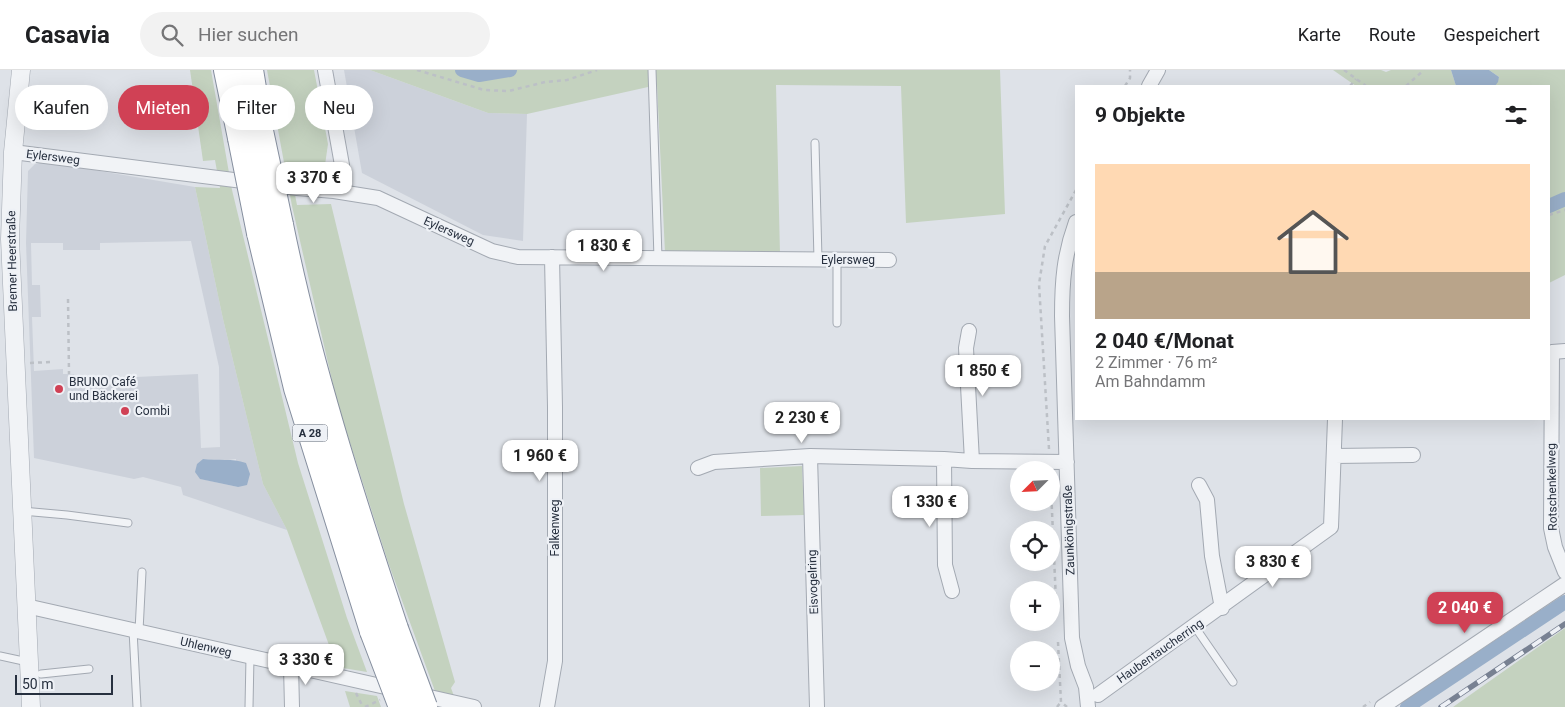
<!DOCTYPE html>
<html lang="de">
<head>
<meta charset="utf-8">
<style>
	body { margin:0; font-family:Roboto,sans-serif; background:#f2f2f2; color:#202124; height:100vh; display:flex; flex-direction:column; font-size:19px; white-space:nowrap }
	* { box-sizing:border-box; margin:0 }
	p { font-size:16px; color:#757577 }
	.icon { flex:none; width:28px; height:28px; fill:none; stroke:currentColor; stroke-width:2; stroke-linecap:round; stroke-linejoin:round }
	.map { position:relative; flex:1; overflow:hidden }
	.drawer { position:absolute; left:1075px; top:15px; width:475px; height:335px; display:flex; flex-direction:column; background:#fff; border-radius:0px; box-shadow:0 5px 20px #0002 }
	.drawer>* { flex:none }
	.banner { position:absolute; left:15px; top:15px; width:475px; height:45px; display:flex; gap:10px }
	.needle { width:32px; rotate:246deg }
	.controls { position:absolute; left:1010px; top:391px; display:grid; gap:10px }
	.controls a { display:grid; place-items:center; width:50px; height:50px; border-radius:50%; background:#fff; box-shadow:0 5px 20px #0002; font-size:25px }
	.scale { position:absolute; left:15px; bottom:12px; width:98px; box-sizing:border-box; padding-left:5px; border:2px solid #27303f; border-top:0; font-size:14px; line-height:18px; white-space:nowrap; color:#27303f; -webkit-text-stroke:4px #eef1f6; paint-order:stroke }
	.price { position:absolute; translate:-50% -42px; padding:0 11px; border-radius:10px; background:#fff; color:#222; font-size:16px; line-height:32px; filter:drop-shadow(0 1px 2px #0008) }
	.price::after { content:''; position:absolute; left:50%; top:30px; width:15px; height:11px; margin-left:-8px; background:inherit; clip-path:polygon(0 0,100% 0,50% 100%) }
	.price.on { background:#d04155; color:#fff }
	ul { padding:0; list-style:none }
	li { display:grid; align-content:center; gap:10px; height:265px; padding:0 20px }
	li+li { border-top:1px solid #e0e0e0 }
	li span { display:grid; place-items:center; height:155px; border-radius:0px; color:#555 }
	li>.icon { margin-inline-start:auto }
	span .icon { width:90px; height:90px; fill:#fffc; stroke-width:1 }
	li b { font-size:21px }
	h2 { display:flex; justify-content:space-between; align-items:center; height:60px; padding:0 20px; font-size:21px }
	.pill { padding:0 18px; border-radius:22px; background:#fff; box-shadow:0 5px 20px #0002; font-size:18px; line-height:45px }
	.pill.on { background:#d04155; color:#fff }
	header { display:flex; align-items:center; gap:30px; box-sizing:border-box; height:70px; padding:0 25px; background:#fff; border-bottom:1px solid #e0e0e0 }
	header strong { font-size:24px }
	nav { display:flex; gap:28px; margin-inline-start:auto; font-size:18px }
	.search { width:350px; height:45px; background:#f2f2f2; display:flex; align-items:center; gap:12px; box-sizing:border-box; padding:0 18px; border-radius:28px; color:#757577; font-size:19px }
	.map>svg:first-child { display:block }
	.built { fill:#ccd1da; fill-rule:evenodd }
	.green { fill:#c4d2bf }
	.water { fill:#99afc9 }
	.lines { fill:none; stroke-linecap:round; stroke-linejoin:round }
	.canal { stroke:#99afc9; stroke-width:14 }
	.service-casing { stroke:#a3a9b2; stroke-width:9 }
	.minor-casing { stroke:#a3a9b2; stroke-width:16 }
	.tertiary-casing { stroke:#a3a9b2; stroke-width:19 }
	.motorway-casing { stroke:#868f9f; stroke-width:28 }
	.path { stroke:#bcc0c6; stroke-width:2.5; stroke-dasharray:4 4; stroke-linecap:butt }
	.service { stroke:#f1f3f6; stroke-width:7 }
	.minor { stroke:#f1f3f6; stroke-width:14 }
	.tertiary { stroke:#f1f3f6; stroke-width:18 }
	.motorway { stroke:#fff; stroke-width:26 }
	.rail-casing { stroke:#788192; stroke-width:5.5 }
	.rail { stroke:#eef1f6; stroke-width:4; stroke-dasharray:11; stroke-linecap:butt }
	.motorway-bridge-casing { stroke:#868f9f; stroke-width:28; stroke-linecap:butt }
	.motorway-bridge { stroke:#fff; stroke-width:26 }
	.poi-dot { fill:#d04155; stroke:#eef1f6; stroke-width:2 }
	.labels { text-anchor:middle; dominant-baseline:central; stroke-width:4.5; stroke-linejoin:round; paint-order:stroke }
	.shield { fill:#eef1f6; stroke:#636a76; stroke-width:1 }
	.shield-label { font-size:11px; font-weight:bold; fill:#27303f }
	.street-label { font-size:12px; fill:#27303f; stroke:#eef1f6 }
	.poi-label { font-size:12px; fill:#27303f; stroke:#eef1f6; text-anchor:start }
</style>
</head>
<body>
<header>
<strong>Casavia</strong>
<div class="search"><svg class="icon" aria-label="search" viewBox="0 0 24 24"><circle cx="10" cy="10" r="6"/><path d="M15 15l6 6"/></svg>Hier suchen</div>
<nav><a>Karte</a><a>Route</a><a>Gespeichert</a></nav>
</header>
<div class="map">
<svg width="1565" height="637" viewBox="0 0 1565 637">
	<rect width="100%" height="100%" fill="#dee2e8"/>
	<!-- built -->
	<path class="built" d="M344,0h26l118,43 39,1 -4,127 -40,-6 -121,-62z
		M46,92l149,25 28,132 40,165 24,46 -104,-35 -2,-8 -38,-10 -9,2 -100,-21 -8,-215 2,-72 7,-7zM191,171l28,126 1,80 -19,1 -3,-74 -123,6 -1,-6h-11v-5l-29,2 -2,-54h9l-1,-32h-8l-1,-42h32v7h37v-7zM203,389l17,2 16,-2 2,28 -37,-8z"/>
	<!-- green -->
	<path class="green" d="M190,0h21l21,120 66,273 49,155 20,54 -30,-5 -50,-137 -24,-46 -40,-165 -28,-132 25,1 -5,-28 -12,1z
		M267,0h47l14,74 -3,21 -16,10 -18,-1 6,31 34,-1 73,300 51,178 -4,6 7,19h-16l-6,-13 -48,-132 -51,-160 -45,-196z
		M370,0h630l5,144 -99,9 -5,-137 -125,-1 4,169 -115,-1 -8,-168 -130,29 -39,-1z
		M1333,0h48l5,2 5,-2h60l5,16h-100z
		M1489,0h76v205l-16,8v-197h-54l4,-9z
		M802,396l2,49 -43,1 -1,-48z
		M1565,558v79h-112z
		M345,621l32,5 4,11h-31z"/>
	<!-- water -->
	<path class="water" d="M1451,0h38l10,7 -1,5 -3,4h-39z
		M203,389c15,2 29,-1 43,4l4,11 -3,11 -9,2 -38,-8 -5,-7 2,-8z"/>
	<g class="lines">
		<!-- canal -->
		<path class="canal" d="M462,0l17,5 31,-5
			M1549,136l16,-7
			M1407,637l158,-105"/>
		<defs>
			<path id="service" d="M652,0l6,188
				M815,73l3,116
				M837,253v-64
				M22,441l45,4 61,8
				M1195,557l38,55
				M133,560l4,77
				M139,561l3,-59
				M0,586l28,6
				M41,604l48,-5
				M249,637l1,-50"/>
			<path id="minor" d="M325,0l17,95 -8,26
				M1149,16l9,-16
				M13,82l284,36 37,3 44,7 114,53 26,6 371,3
				M1076,152c-12,33 -14,59 -14,94l10,322 6,28 8,21 2,20
				M969,261l-3,17 6,113
				M1565,281l-13,1 -1,176 4,19 10,25
				M1334,386l79,-1
				M944,389l1,106 7,26
				M698,398l16,-6 96,-6
				M1199,415l8,15 5,56 10,52
				M26,536l448,101
				M291,596l1,41
				M1098,625l233,-168 4,-108
				M547,637l8,-46v-254l-3,-150
				M817,637l-7,-251 134,3 28,2 95,1
				M1382,637l183,-123"/>
			<path id="tertiary" d="M21,0l-8,82 -3,87 21,468"/>
			<path id="motorway" d="M227,0l14,68
				M250,0l10,61
				M280,155c28,138 71,271 115,404
				M260,163l37,155 76,243"/>
		</defs>
		<!-- service casing -->
		<use href="#service" class="service-casing"/>
		<!-- minor casing -->
		<use href="#minor" class="minor-casing"/>
		<!-- tertiary casing -->
		<use href="#tertiary" class="tertiary-casing"/>
		<!-- motorway casing -->
		<use href="#motorway" class="motorway-casing"/>
		<!-- path -->
		<path class="path" d="M417,0l67,20 25,1 36,-9 22,-2 30,-10
			M1344,0l22,16
			M1125,16l5,-8v-8
			M1350,16l6,-7
			M1406,16l18,-16
			M1549,145l16,-5
			M68,229l1,75
			M30,293l21,-1
			M1049,379l-10,-165 6,-38 31,-56
			M1051,419l5,112
			M1058,572l3,60 6,5
			M356,623l7,14
			M365,637l15,-7
			M1057,637l4,-5
			M1363,637l7,-5"/>
		<!-- service -->
		<use href="#service" class="service"/>
		<!-- minor -->
		<use href="#minor" class="minor"/>
		<!-- tertiary -->
		<use href="#tertiary" class="tertiary"/>
		<!-- motorway -->
		<use href="#motorway" class="motorway"/>
		<defs>
			<path id="rail" d="M1441,637l124,-83"/>
		</defs>
		<!-- rail casing -->
		<use href="#rail" class="rail-casing"/>
		<!-- rail -->
		<use href="#rail" class="rail"/>
		<defs>
			<path id="motorway-bridge" d="M260,61l20,94
				M241,68l19,95
				M395,559l29,78
				M373,561l29,76"/>
		</defs>
		<!-- motorway-bridge casing -->
		<use href="#motorway-bridge" class="motorway-bridge-casing"/>
		<!-- motorway-bridge -->
		<use href="#motorway-bridge" class="motorway-bridge"/>
	</g>
	<!-- markers -->
	<g class="poi-dot">
		<circle cx="59" cy="319" r="5"/>
		<circle cx="125" cy="341" r="5"/>
	</g>
	<g class="labels">
		<!-- shield labels -->
		<rect class="shield" x="292.5" y="354.5" width="35" height="17" rx="4"/>
		<g class="shield-label">
			<text x="310" y="363">A 28</text>
		</g>
		<!-- street labels -->
		<g class="street-label">
			<text transform="translate(53 87) rotate(7)">Eylersweg</text>
			<text transform="translate(449 161) rotate(24)">Eylersweg</text>
			<text x="848" y="190">Eylersweg</text>
			<text transform="translate(12 191) rotate(-91)">Bremer Heerstraße</text>
			<text transform="translate(1552 417) rotate(-91)">Rotschenkelweg</text>
			<text transform="translate(555 458) rotate(-90)">Falkenweg</text>
			<text transform="translate(1069 460) rotate(-92)">Zaunkönigstraße</text>
			<text transform="translate(813 512) rotate(-92)">Eisvogelring</text>
			<text transform="translate(206 577) rotate(13)">Uhlenweg</text>
			<text transform="translate(1160 581) rotate(-35)">Haubentaucherring</text>
		</g>
		<!-- poi labels -->
		<g class="poi-label">
			<text x="69" y="312">BRUNO Café<tspan x="69" dy="14">und Bäckerei</tspan></text>
			<text x="135" y="341">Combi</text>
		</g>
	</g>
</svg>
<div class="controls">
<a><svg class="needle" viewBox="-14 -14 28 28"><path d="M0-13l5 13h-10z" fill="#e53935"/><path d="M0 13l5-13h-10z" fill="#757577"/></svg></a>
<a><svg class="icon" aria-label="locate" viewBox="0 0 24 24"><circle cx="12" cy="12" r="6"/><path d="M12 2v4M12 18v4M2 12h4M18 12h4"/></svg></a>
<a>+</a>
<a>−</a>
</div>
<div class="scale">50 m</div>
<b class="price" style="left:314px;top:134px">3 370 €</b>
<b class="price" style="left:604px;top:202px">1 830 €</b>
<b class="price" style="left:983px;top:327px">1 850 €</b>
<b class="price" style="left:802px;top:374px">2 230 €</b>
<b class="price" style="left:540px;top:412px">1 960 €</b>
<b class="price" style="left:930px;top:458px">1 330 €</b>
<b class="price" style="left:1273px;top:518px">3 830 €</b>
<b class="price on" style="left:1465px;top:564px">2 040 €</b>
<b class="price" style="left:306px;top:616px">3 330 €</b>
<div class="banner">
<a class="pill">Kaufen</a>
<a class="pill on">Mieten</a>
<a class="pill">Filter</a>
<a class="pill">Neu</a>
</div>
<section class="drawer">
<h2>9 Objekte<svg class="icon" aria-label="filters" viewBox="0 0 24 24"><path d="M4 7h16M4 17h16"/><circle cx="9" cy="7" r="2"/><circle cx="15" cy="17" r="2"/></svg></h2>
<ul>
<li><span style="background:linear-gradient(#ffd9b3 70%,#b9a48a 0)"><svg class="icon" aria-label="home" viewBox="0 0 24 24"><path d="M3 11l9-7 9 7M6 9v11h12V9"/></svg></span><div><b>2 040 €/Monat</b><p>2 Zimmer · 76 m²</p><p>Am Bahndamm</p></div></li>
</ul>
</section>
</div>
</body>
</html>
